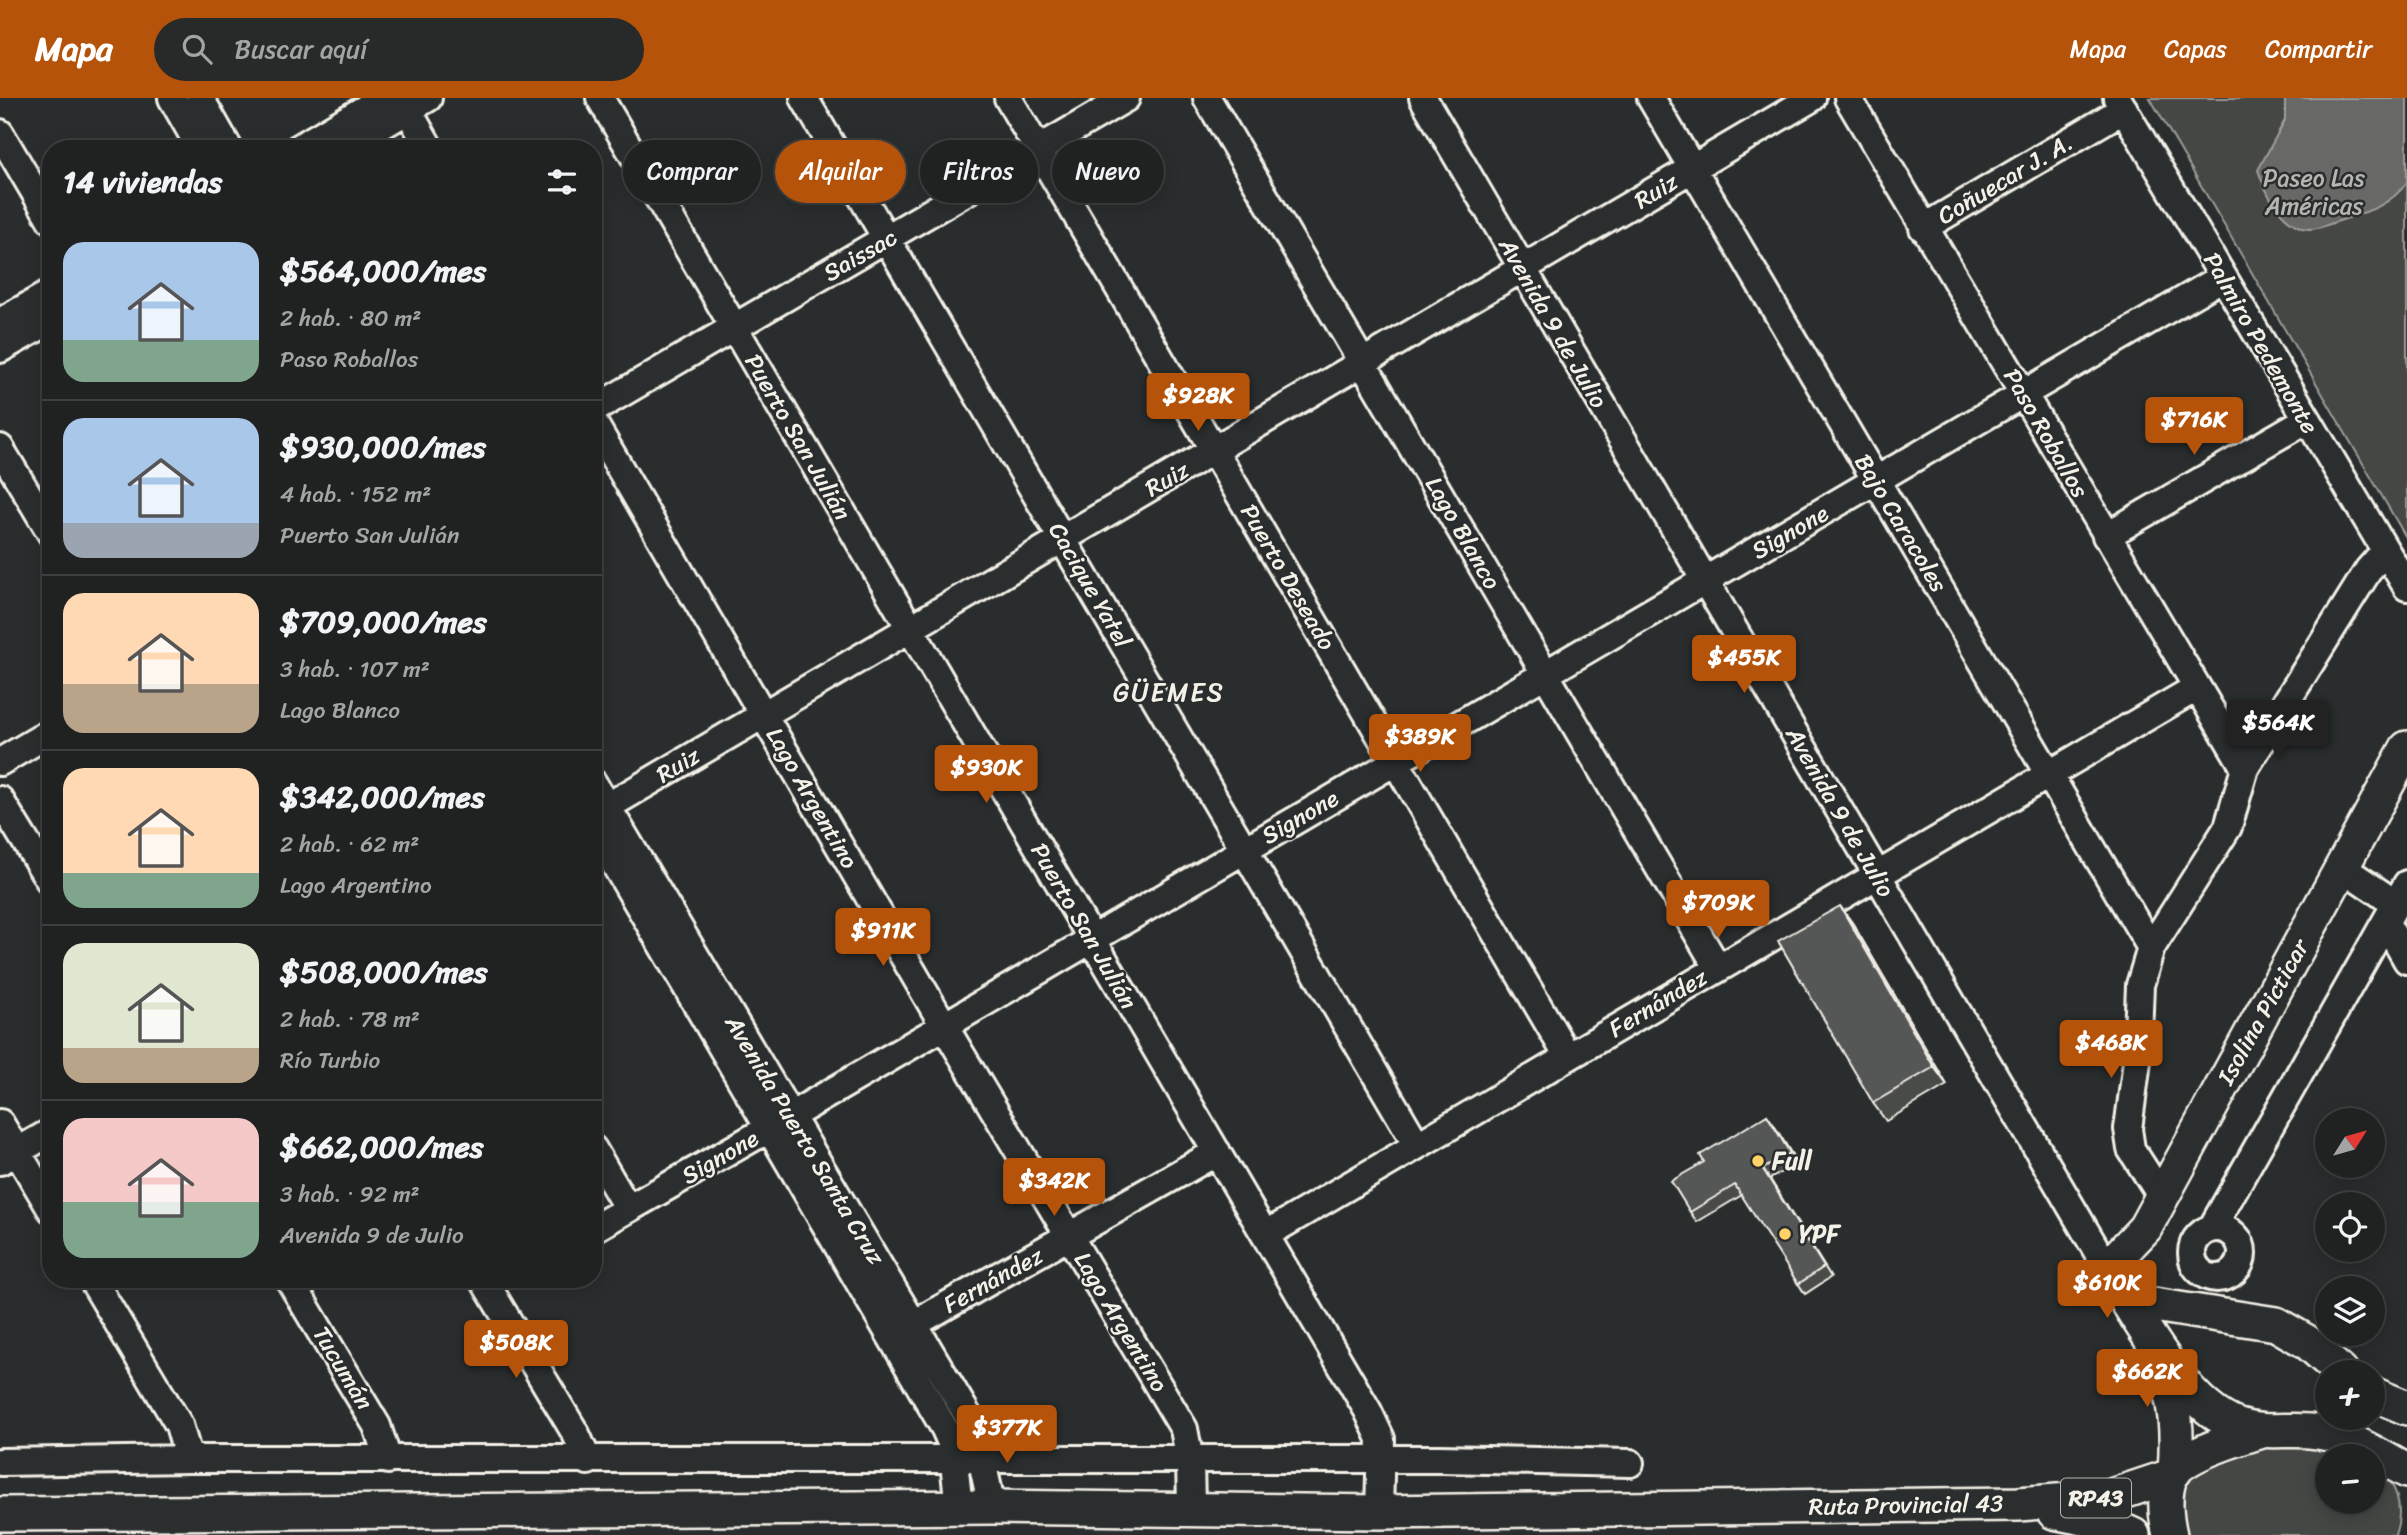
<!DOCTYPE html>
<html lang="es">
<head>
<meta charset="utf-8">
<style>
	body { margin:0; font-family:Sriracha,sans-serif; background:#282a2a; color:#f1f3f6; height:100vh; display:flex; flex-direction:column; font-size:26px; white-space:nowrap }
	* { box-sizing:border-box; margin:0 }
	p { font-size:23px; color:#a2a4a5 }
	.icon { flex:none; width:38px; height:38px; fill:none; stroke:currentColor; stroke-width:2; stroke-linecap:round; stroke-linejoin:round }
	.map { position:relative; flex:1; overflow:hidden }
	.panel { position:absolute; left:42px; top:42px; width:560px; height:1148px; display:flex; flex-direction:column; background:#202222; border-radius:28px; box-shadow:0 4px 18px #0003,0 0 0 2px #3d3f40 }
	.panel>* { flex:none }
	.hud { position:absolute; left:623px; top:42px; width:665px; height:63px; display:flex; gap:14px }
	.needle { width:46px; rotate:53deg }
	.controls { position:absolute; left:2315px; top:1010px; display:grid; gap:14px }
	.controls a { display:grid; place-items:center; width:70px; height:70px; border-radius:50%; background:#202222; box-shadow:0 4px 18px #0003,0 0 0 2px #3d3f40; font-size:35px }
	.price { position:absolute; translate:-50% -60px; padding:0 16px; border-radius:7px; background:#b45309; color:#fff; font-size:23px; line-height:46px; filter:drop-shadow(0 2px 4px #0008) }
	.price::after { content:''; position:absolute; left:50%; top:42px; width:21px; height:16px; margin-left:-10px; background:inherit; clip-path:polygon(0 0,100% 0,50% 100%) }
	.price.selected { background:#222; color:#fff }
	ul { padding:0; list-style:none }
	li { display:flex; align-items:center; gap:21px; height:175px; padding:0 21px }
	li+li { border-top:2px solid #3d3f40 }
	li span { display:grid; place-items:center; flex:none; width:196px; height:140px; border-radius:21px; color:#555 }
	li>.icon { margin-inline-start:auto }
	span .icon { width:84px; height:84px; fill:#fffc; stroke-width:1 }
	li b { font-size:30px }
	h2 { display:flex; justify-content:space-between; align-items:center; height:84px; padding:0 21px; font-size:30px }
	.pill { padding:0 24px; border-radius:32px; background:#202222; box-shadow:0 4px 18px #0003,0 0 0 2px #3d3f40; font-size:24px; line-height:63px }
	.pill.selected { background:#b45309; color:#fff }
	header { display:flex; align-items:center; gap:42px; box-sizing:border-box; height:98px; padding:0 35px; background:#b45309; color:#fff }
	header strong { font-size:33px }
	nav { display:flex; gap:38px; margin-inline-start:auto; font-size:24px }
	.search { width:490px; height:63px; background:#282a2a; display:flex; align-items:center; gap:18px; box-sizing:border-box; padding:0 24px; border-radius:38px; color:#a2a4a5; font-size:26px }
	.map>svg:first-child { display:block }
	.green { fill:#444645; stroke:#9c9c96; stroke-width:2 }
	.water { fill:#676866; stroke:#9f9f9a; stroke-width:2 }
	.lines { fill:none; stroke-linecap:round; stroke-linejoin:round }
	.minor-casing { stroke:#f4f1e8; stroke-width:32 }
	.major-casing { stroke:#f4f1e8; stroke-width:38 }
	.minor { stroke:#2a2d2e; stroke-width:26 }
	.major { stroke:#2a2d2e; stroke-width:33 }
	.wall { fill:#494b4a; stroke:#f4f1e8; stroke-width:2 }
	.shaded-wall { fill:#3c3d3c; stroke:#f4f1e8; stroke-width:2 }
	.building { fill:#555756; stroke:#f4f1e8; stroke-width:2 }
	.poi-dot { fill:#ffd166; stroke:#2a2d2e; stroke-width:2.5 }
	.labels { text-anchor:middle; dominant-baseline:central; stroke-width:5; stroke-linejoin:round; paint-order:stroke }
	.shield { fill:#2a2d2e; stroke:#b7b6b0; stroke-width:2 }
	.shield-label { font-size:23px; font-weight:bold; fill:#f4f1e8 }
	.park-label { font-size:24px; fill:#b6b5af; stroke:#2a2d2e }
	.street-label { font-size:24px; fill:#f4f1e8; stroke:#2a2d2e }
	.poi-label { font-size:24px; font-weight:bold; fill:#f4f1e8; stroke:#2a2d2e; text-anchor:start }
	.neighbourhood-label { font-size:26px; letter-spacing:2px; fill:#f4f1e8; stroke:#2a2d2e }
</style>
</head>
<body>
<header>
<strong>Mapa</strong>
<div class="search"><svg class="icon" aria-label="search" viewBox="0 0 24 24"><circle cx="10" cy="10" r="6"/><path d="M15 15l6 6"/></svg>Buscar aquí</div>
<nav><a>Mapa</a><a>Capas</a><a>Compartir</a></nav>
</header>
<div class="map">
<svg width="2407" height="1437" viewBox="0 0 2407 1437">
	<rect width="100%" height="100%" fill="#2a2d2e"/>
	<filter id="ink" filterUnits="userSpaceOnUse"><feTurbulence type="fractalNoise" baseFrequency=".0143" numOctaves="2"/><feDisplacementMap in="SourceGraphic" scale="14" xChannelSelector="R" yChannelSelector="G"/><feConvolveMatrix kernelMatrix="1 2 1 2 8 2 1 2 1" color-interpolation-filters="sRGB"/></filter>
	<g filter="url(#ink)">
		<!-- green -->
		<path class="green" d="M2150,0h257v441z
			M2287,1341l76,17h-35v46h45v-41c23,21 32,44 22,74h-213l-2,-43 19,-27z"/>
		<!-- water -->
		<path class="water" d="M2285,0h122v84c-16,24 -43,31 -68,39 -11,3 -25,11 -37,7 -23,-8 -37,-37 -44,-58l27,-50z"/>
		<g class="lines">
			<defs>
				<path id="minor" d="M172,0l29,51
					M200,0l29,51
					M401,0l29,51
					M600,0l768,1313 13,28 -2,73
					M804,0l613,1047
					M1008,0l560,959
					M1207,0l511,870
					M1423,0l684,1170
					M1651,0l500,850
					M1848,0l397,670
					M2117,0l290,489
					M0,35l51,87
					M297,51l86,-51
					M342,51l86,-51
					M1923,130l201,-119
					M0,224l51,-29
					M0,251l51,-29
					M593,312l533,-312
					M593,324l350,602 241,405 6,32 1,46
					M0,350l51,85
					M2106,438l200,-116
					M0,664l51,-30
					M593,685l375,633 8,18 16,73
					M0,702l51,83
					M593,717l1219,-717
					M593,729l352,602 7,16 7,62
					M2343,770l53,36
					M2386,825l21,37
					M0,1025l51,86
					M593,1051l35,60
					M0,1063l51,-29
					M2162,1099l-31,-48 -3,-20 9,-68 3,-76 11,-37 77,-121 17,-59 124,-199 15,-17
					M2192 1155a25 25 0 1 1 50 0a25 25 0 1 1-50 0Z
					M2212,1130l195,-344
					M593,1131l177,-101 1453,-851
					M1265,1137l931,-547
					M92,1181l87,146 10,34
					M289,1181l88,147 11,34
					M483,1181l93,155 12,27
					M914,1226l303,-172
					M0,1364l189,-3h1251l190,4"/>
				<path id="major" d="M2407,650l-262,480 -38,40c29,46 78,141 132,158 23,8 46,3 70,5 37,2 66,23 98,40
					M2128,1203l148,23 31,18 34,30
					M2162,1267c14,35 16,69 13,106
					M2373,1296l34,14
					M2054,1414l50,10 29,13
					M0,1416l992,-7 387,5 639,-8 90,-7 63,-21
					M2170,1437c-4,-17 -7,-42 1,-59 11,-22 69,-38 91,-45"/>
			</defs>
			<!-- minor casing -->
			<use href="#minor" class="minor-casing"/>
			<!-- major casing -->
			<use href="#major" class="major-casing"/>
			<!-- minor -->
			<use href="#minor" class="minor"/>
			<!-- major -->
			<use href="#major" class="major"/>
		</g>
		<!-- wall -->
		<path class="wall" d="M1840,808l13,18 94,161 -61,36 -13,-18z
			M1767,1017l30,48 -27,16 61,98 -26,17 -63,-99 -45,27 -7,-10 14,-50z"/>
		<!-- shaded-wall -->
		<path class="shaded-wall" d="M1840,808l13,18 94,161 -13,-18z
			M1767,1017l7,10 23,38 -7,-10z"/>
		<!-- building -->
		<path class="building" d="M1840,808l94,161 -61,36 -95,-162z
			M1767,1017l23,38 -27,16 61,98 -26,17 -63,-99 -45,27 -19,-31 33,-19 -4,-7z"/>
	</g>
	<!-- markers -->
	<g class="poi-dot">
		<circle cx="1758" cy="1063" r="7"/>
		<circle cx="1785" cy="1136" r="7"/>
	</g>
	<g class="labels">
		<!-- shield labels -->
		<rect class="shield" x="2061" y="1380.5" width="70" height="39" rx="5"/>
		<g class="shield-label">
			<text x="2096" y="1400">RP43</text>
		</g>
		<!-- park labels -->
		<g class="park-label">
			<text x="2314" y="80">Paseo Las<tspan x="2314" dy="28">Américas</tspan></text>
		</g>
		<!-- street labels -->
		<g class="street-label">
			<text transform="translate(2005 81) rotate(-31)">Coñuecar J. A.</text>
			<text transform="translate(1656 93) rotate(-31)">Ruiz</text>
			<text transform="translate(860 157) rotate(-30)">Saissac</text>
			<text transform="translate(1553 225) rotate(60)">Avenida 9 de Julio</text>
			<text transform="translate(2261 245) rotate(60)">Palmiro Pedemonte</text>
			<text transform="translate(2046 335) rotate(60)">Paso Roballos</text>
			<text transform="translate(798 339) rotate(60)">Puerto San Julián</text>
			<text transform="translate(1167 381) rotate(-30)">Ruiz</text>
			<text transform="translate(1901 425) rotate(59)">Bajo Caracoles</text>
			<text transform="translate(1790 434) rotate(-30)">Signone</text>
			<text transform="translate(1463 435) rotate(60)">Lago Blanco</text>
			<text transform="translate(1288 479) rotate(60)">Puerto Deseado</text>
			<text transform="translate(1090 487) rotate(60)">Cacique Yatel</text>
			<text transform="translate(678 667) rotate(-31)">Ruiz</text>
			<text transform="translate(812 700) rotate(60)">Lago Argentino</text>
			<text transform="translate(1840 714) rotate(60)">Avenida 9 de Julio</text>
			<text transform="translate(1300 719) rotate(-30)">Signone</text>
			<text transform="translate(1084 828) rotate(60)">Puerto San Julián</text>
			<text transform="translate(1658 905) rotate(-31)">Fernández</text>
			<text transform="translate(2263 914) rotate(-61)">Isolina Picticar</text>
			<text transform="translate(805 1042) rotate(59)">Avenida Puerto Santa Cruz</text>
			<text transform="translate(720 1059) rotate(-30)">Signone</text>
			<text transform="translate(993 1182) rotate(-29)">Fernández</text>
			<text transform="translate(1121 1224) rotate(59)">Lago Argentino</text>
			<text transform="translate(343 1270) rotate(59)">Tucumán</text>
			<text transform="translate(1906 1407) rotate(-1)">Ruta Provincial 43</text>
		</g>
		<!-- poi labels -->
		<g class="poi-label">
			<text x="1772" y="1063">Full</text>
			<text x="1799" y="1136">YPF</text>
		</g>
		<!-- neighbourhood labels -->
		<g class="neighbourhood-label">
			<text x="1169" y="594">GÜEMES</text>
		</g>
	</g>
</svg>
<div class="controls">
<a><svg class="needle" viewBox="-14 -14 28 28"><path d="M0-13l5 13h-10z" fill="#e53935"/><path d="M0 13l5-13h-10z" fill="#a2a4a5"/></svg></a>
<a><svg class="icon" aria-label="locate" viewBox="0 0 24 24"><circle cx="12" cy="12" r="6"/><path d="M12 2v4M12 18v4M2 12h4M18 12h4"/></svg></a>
<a><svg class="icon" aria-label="layers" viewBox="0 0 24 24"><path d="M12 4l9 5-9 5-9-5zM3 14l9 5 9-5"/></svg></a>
<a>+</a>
<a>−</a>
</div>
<b class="price" style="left:1198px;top:335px">$928K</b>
<b class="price" style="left:2194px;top:359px">$716K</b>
<b class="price" style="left:1744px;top:597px">$455K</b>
<b class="price selected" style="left:2278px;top:662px">$564K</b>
<b class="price" style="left:1420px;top:676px">$389K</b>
<b class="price" style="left:986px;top:707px">$930K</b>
<b class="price" style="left:1718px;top:842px">$709K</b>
<b class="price" style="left:883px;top:870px">$911K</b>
<b class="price" style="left:2111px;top:982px">$468K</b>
<b class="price" style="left:1054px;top:1120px">$342K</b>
<b class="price" style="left:2107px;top:1222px">$610K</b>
<b class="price" style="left:516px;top:1282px">$508K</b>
<b class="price" style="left:2147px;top:1311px">$662K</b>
<b class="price" style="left:1007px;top:1367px">$377K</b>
<div class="hud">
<a class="pill">Comprar</a>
<a class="pill selected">Alquilar</a>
<a class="pill">Filtros</a>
<a class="pill">Nuevo</a>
</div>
<section class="panel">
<h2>14 viviendas<svg class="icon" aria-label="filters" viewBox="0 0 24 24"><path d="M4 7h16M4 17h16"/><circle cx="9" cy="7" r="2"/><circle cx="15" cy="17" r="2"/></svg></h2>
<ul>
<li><span style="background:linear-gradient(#a9c7e8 70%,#7fa58c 0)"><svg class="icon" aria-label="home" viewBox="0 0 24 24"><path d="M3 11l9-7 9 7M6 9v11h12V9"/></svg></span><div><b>$564,000/mes</b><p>2 hab. · 80 m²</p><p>Paso Roballos</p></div></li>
<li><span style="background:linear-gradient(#a9c7e8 75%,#9aa5b1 0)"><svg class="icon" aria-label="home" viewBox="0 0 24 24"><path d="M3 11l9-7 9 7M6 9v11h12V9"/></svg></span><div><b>$930,000/mes</b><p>4 hab. · 152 m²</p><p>Puerto San Julián</p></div></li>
<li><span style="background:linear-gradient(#ffd9b3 65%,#b9a48a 0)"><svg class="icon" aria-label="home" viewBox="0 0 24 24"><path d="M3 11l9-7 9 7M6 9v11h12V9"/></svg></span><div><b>$709,000/mes</b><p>3 hab. · 107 m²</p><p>Lago Blanco</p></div></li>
<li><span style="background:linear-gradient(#ffd9b3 75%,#7fa58c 0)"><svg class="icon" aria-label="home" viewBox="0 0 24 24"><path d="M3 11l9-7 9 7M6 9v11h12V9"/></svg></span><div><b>$342,000/mes</b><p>2 hab. · 62 m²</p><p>Lago Argentino</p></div></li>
<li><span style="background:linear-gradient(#dfe7d0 75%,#b9a48a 0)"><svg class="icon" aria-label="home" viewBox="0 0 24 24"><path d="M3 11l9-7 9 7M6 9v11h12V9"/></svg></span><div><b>$508,000/mes</b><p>2 hab. · 78 m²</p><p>Río Turbio</p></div></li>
<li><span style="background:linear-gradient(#f6c9c9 60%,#7fa58c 0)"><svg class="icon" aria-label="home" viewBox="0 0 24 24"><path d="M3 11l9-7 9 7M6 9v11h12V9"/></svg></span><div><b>$662,000/mes</b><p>3 hab. · 92 m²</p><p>Avenida 9 de Julio</p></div></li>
</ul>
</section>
</div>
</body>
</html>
